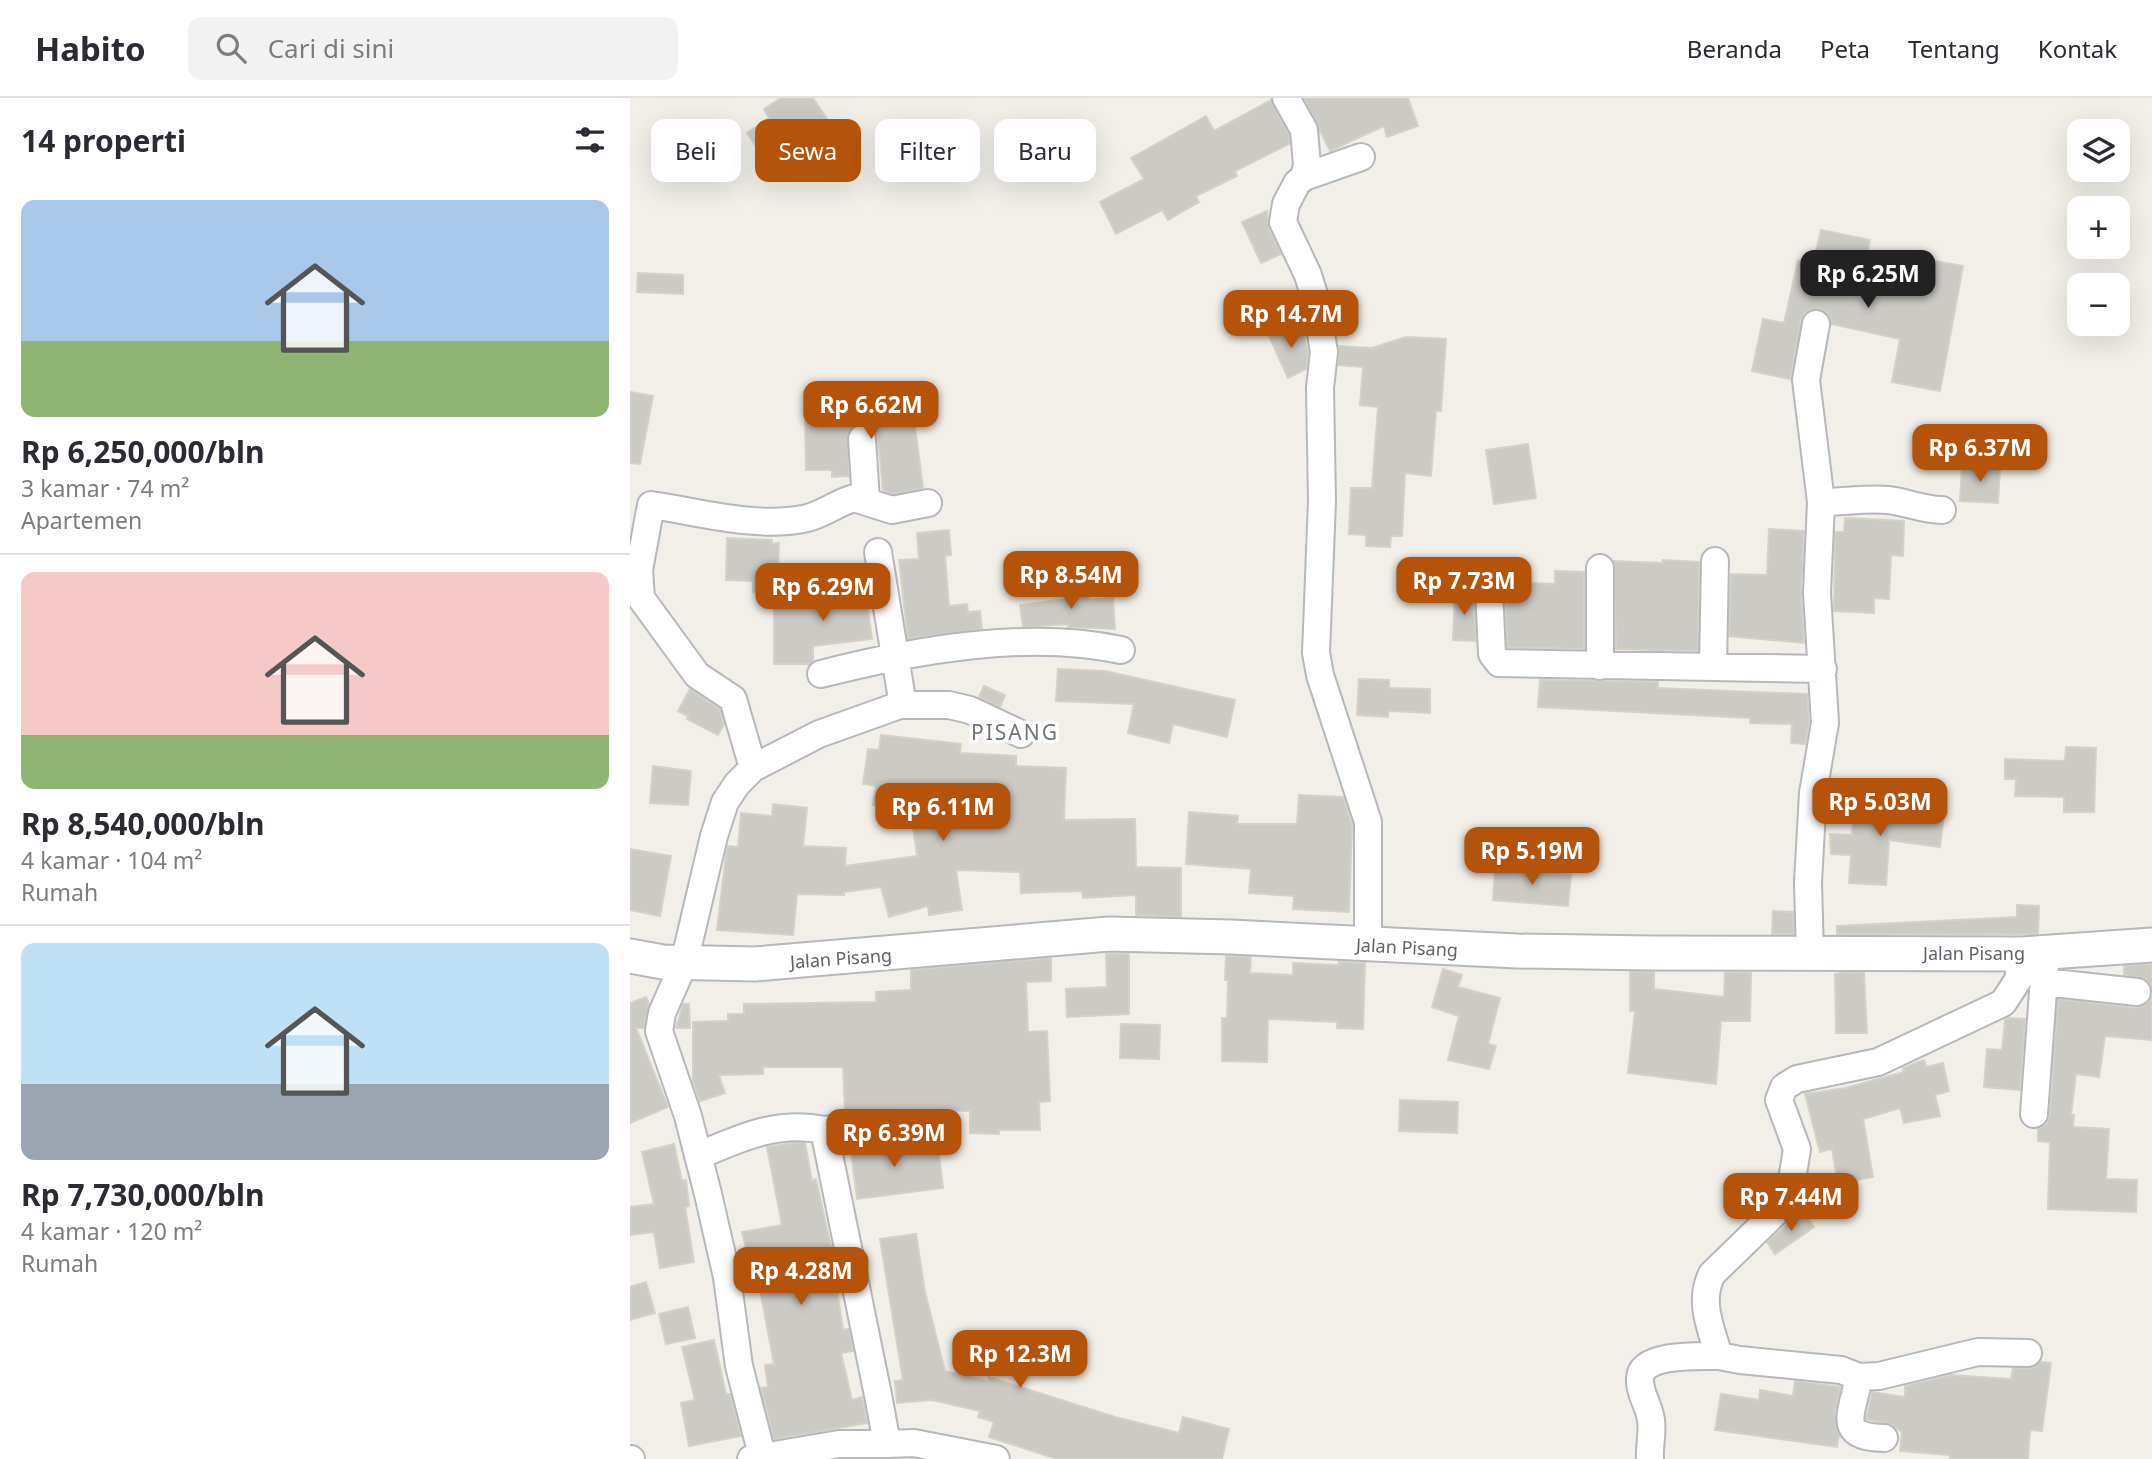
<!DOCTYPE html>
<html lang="id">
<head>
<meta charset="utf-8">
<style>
	body { margin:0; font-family:"Noto Sans",sans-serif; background:#f2f2f3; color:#2b2b33; height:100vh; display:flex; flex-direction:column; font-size:26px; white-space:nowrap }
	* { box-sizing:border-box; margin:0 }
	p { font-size:23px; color:#7c7c81 }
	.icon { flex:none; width:38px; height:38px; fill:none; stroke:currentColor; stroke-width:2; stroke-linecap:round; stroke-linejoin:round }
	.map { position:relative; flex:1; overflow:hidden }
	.sheet { display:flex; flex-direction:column; background:#fff; width:630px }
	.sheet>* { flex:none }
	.hud { position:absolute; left:21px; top:21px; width:665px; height:63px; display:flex; gap:14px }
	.tools { position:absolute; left:1437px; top:21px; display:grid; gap:14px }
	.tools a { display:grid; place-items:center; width:63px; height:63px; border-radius:14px; background:#fff; box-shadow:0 7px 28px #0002; font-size:35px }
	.price { position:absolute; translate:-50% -60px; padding:0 16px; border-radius:14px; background:#b45309; color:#fff; font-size:23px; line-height:46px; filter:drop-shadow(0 2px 4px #0008) }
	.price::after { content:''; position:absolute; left:50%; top:42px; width:21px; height:16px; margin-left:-10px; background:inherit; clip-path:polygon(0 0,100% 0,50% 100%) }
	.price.current { background:#222; color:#fff }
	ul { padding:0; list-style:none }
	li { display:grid; align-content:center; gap:14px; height:371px; padding:0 21px }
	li+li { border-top:2px solid #e1e1e2 }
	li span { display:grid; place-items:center; height:217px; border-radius:14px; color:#555 }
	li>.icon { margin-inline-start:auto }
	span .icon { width:126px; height:126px; fill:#fffc; stroke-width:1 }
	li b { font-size:30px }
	h2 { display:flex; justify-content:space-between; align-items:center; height:84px; padding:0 21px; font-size:30px }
	.chip { padding:0 24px; border-radius:14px; background:#fff; box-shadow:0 7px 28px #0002; font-size:24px; line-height:63px }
	.chip.current { background:#b45309; color:#fff }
	header { display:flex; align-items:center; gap:42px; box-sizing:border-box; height:98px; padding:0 35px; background:#fff; border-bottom:2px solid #e1e1e2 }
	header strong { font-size:33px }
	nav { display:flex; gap:38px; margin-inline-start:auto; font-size:24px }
	.search { width:490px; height:63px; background:#f2f2f3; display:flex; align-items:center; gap:18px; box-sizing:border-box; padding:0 24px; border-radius:14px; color:#7c7c81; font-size:26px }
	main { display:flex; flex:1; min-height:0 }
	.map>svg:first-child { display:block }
	.building { fill:#cccac5; stroke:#d6d1c6; stroke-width:2 }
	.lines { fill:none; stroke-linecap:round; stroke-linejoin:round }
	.minor-casing { stroke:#b5b8bc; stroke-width:30 }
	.tertiary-casing { stroke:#b5b8bc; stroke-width:37 }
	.minor { stroke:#fff; stroke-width:26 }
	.tertiary { stroke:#fff; stroke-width:33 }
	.labels { text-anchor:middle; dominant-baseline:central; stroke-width:7; stroke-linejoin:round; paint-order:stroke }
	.street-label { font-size:18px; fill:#5f6368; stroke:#fff }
	.quarter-label { font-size:21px; letter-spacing:2px; fill:#70757a; stroke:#fff }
</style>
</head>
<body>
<header>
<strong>Habito</strong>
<div class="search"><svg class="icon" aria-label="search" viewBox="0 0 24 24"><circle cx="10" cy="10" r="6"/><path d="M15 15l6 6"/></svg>Cari di sini</div>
<nav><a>Beranda</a><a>Peta</a><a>Tentang</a><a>Kontak</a></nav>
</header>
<main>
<section class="sheet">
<h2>14 properti<svg class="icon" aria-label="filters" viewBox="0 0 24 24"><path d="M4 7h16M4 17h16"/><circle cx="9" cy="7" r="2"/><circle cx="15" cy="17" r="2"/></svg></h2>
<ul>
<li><span style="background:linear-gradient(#a9c7e8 65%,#8fb573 0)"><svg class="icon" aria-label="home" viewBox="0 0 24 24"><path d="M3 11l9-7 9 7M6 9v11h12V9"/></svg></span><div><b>Rp 6,250,000/bln</b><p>3 kamar · 74 m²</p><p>Apartemen</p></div></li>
<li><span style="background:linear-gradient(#f6c9c9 75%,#8fb573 0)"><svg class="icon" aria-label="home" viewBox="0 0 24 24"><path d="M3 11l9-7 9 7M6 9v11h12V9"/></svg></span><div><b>Rp 8,540,000/bln</b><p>4 kamar · 104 m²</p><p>Rumah</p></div></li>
<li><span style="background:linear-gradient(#bfe0f5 65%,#9aa5b1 0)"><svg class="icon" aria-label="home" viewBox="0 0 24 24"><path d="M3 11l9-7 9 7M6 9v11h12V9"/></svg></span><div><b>Rp 7,730,000/bln</b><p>4 kamar · 120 m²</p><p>Rumah</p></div></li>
</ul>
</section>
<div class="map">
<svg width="1522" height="1361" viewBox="0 0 1522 1361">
	<rect width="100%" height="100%" fill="#f1efe8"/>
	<!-- building -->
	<path class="building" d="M151,0h32l16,24 -63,39 -19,-28 22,-15 -5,-9z
		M674,0h104l10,28 -31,11 -3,-11 -54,25z
		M641,2l18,35v9l-54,27 2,5 -41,20 3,6 -31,18 -6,-10 -46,24 -16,-32 44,-23 -13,-21 75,-42 8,15z
		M637,113l2,18 12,25 -20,9 -19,-41z
		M1191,132l49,10 -6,30 47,10 2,-11 20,4 2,-12 28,5 -23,125 -48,-9 8,-43 -69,-15 -4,-12 -9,-4 -14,5 -3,8 -11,58 -38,-8 11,-52 21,4 14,-62 15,4z
		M8,175l45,2v19l-46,-2z
		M670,225l8,29 -2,17 -18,9 -19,-42z
		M776,239l40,2 -5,72h-5l-5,65 -26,-3 -3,63h-11l-1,11 -24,-1v-11l-17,-1 2,-46h21l6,-81 -18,-2 3,-38 -25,-2 1,-19 33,2z
		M280,290l13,100 -30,6 -10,-3 -5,-54 -8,-12 -8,-2 -8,3 -6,7 1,43 -17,1v-7h-26l-1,-53 64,-1 -3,-24z
		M0,294l23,4 -13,68 -10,-1z
		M898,346l8,54 -42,6 -8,-54z
		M1332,367l38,2 -2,36 -38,-2z
		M1215,420l59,3 -1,35 -12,-1 -2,44 -15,-1v15l-40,-2 1,-79h9z
		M1139,431l35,2 -3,61 3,51 -75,-7 2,-62 36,1z
		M319,432l2,25 -6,1 4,50 18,-2 1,8 12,-1 2,18 -74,10 -9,-79 20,-1 -2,-26z
		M97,440l45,2v4l7,-1 -2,50 -24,-1v-11l-27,-1z
		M1033,462l36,2 -1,89 -82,-2 -2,-88 49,2z
		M232,470l10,71 -59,7v15l-4,3h-35v-57l68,1 -4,-37z
		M925,473l29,1v77l-77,-2 -2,-53h3l1,-12 46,2z
		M457,486l2,16 24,-2 2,31 -47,-2v-3l-45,3 -3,-22 46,-6 -1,-13z
		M825,493l18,1 3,49 -23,-1z
		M428,571l47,2 130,29 -8,37 -54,-13 -4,19 -41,-10 6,-29 -78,-3z
		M729,581l30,1v8l41,1v24l-42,-2v6l-31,-2z
		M910,582l118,2v6l149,6 2,28 -4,22 -14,-1 1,-19 -42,-1v-5l-212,-11z
		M354,588l21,9 -5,12 -21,-10z
		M60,591l29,20 5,15 -6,11 -31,-16 1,-3 -10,-5z
		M251,637l80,9 -1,9 56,3v10l50,2 -2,52 71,-1 1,48 45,1v49l-45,-2v-20l-53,3 -1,-7 -61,2 -1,-21 -64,-2 6,40 -33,5 -1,-9 -39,11 -8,-30 -37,5v3l-47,-1 -4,41 -76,-5 9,-75 2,-9 10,1 3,-34 31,3 1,-12 34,4 -4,38 43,2 -1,18 72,-10 -6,-45 -38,-6 3,-19 -13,-2 5,-35 11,1z
		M1436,649l30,1 -2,64h-30v-15l-49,-1 1,-17h-11v-20l60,2z
		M23,668l38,5 -3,34 -38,-2z
		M1225,696l37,3 -1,18 52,7 -3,25 -51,-7 -3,45 -37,-2 2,-28 -20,-1 -1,-20 22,1z
		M669,697l44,2 9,28 -3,87 -56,-3 1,-13 -45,-3 2,-24 -65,-5 3,-52 49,4 -1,8h60z
		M0,751l41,7 -11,60 -30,-6z
		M865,771l76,6 -3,31 -75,-6z
		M1387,807l22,1 -1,28h-201v-8l180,-9z
		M1143,813l20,1 1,22h-22z
		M476,856h23v60l-62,3 -1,-28 41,-2z
		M596,858l25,1 -1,16 43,2v-12l46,2v-3l26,1 -2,66 -26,-1v-6l-69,-3 -1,43 -45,-1v-43h5l1,-38h-3z
		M421,860v23l-25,1 2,50 19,-1 3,70 -11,1 1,28h-41v4l-29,-1v-22l-51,-2 -74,3 -2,-45h-80v7l-44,1 6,18 -25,8 -7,-20v-59l35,-1v-7h16v-10l132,-2v-10l35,-2v-20z
		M1522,866v25l-6,-10 -22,-4v-9z
		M813,871l19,6 -4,12 42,11 -12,46 8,2 -7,23 -41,-9 11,-44 -27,-9z
		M1000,874h24v17l70,8 1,-25 26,1 -1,48h-29l-5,63 -88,-11 7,-62h-5z
		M1210,875h24l3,60h-31l-1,-59z
		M1522,898v44l-47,-4 -6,41 -23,-3 -5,41h3l-1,12 36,2 -3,50 31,1 -1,32 -88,-3 2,-67 -12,-1v-12l9,-6 3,-8 8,-116 78,9 8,-2z
		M16,899l3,7 -5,24h-8l32,79 -38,16v-120z
		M53,906h6l1,24h-14z
		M1379,920l16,1 -5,71 -36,-3 3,-38 15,1 3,-30z
		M491,926l39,1 -1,34 -39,-1z
		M1294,962l2,7 17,-4 6,28 -14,4 5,21 -36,7 -4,-15 -37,11 10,58 -35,7 -6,-35 -12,3 -15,-58 40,-6 59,-16 -1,-4z
		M770,1002l58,2 -1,31 -58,-2z
		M238,1044h52l1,14 18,-2 4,34 -86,11 -7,-56z
		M162,1045h13l7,38 4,-2 23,104h-3l7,47 6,-1 4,22 -12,2 11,47 10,-3 5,26 -93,16 -13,-51 7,-1 -3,-22 9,-1 -14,-74 -4,1 -14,-59 40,-7 -15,-78z
		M44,1046l8,37 4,-1 3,26 -4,1 9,55 -34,6 -6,-36 -24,3v-28l24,-3 -12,-52z
		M1173,1113l11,16 -39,27 -8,-12z
		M286,1136l9,58 20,79 43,10 1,-4 126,40 64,16 4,-16 46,12 -7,30h-165l-68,-22 5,-15 -16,-5 2,-6 -48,-11 -35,3 -2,-22 8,-1 -23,-141z
		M16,1184l9,31 -25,7v-33z
		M58,1209l7,31 -29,6 -7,-30z
		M84,1242l12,54h4l11,42 -52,10 -8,-43 14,-3 -13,-53z
		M1411,1264l10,1 -9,68 -12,-1 -2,29h-78v-4l-50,-4 2,-19 -10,-7 -26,-6 6,-27 33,5v-11l46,-11 60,4 2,-11 15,1z
		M1165,1283l46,6 -6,25 4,23 -2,12 -122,-17 6,-36 38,6 1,-10 33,6z"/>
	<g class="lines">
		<defs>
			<path id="minor" d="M656,0l18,32 3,35 -3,12 -7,6 -11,21 -3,18 25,53 7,23 9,54 -4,36 2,113 -6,152 4,22 48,147v123
				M674,79l57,-20
				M232,341l4,61
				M1191,404c22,0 45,-4 67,-2 19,2 34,10 54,10
				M859,491l3,65 7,9 324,6
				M970,568v-98
				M1083,569l2,-106
				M191,576c94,-24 204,-44 300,-24
				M270,607h49l21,5 51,24
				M123,670l-20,-69 -36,-24 -56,-77 -2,-28 12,-65c49,7 103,23 152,14 19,-3 33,-16 51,-21l38,12 36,-7
				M1180,856l-2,-72 5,-89 12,-70 -8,-130 4,-91 -15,-122 10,-56
				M1414,884l93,10
				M1404,1016l12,-163
				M194,1032l43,-4h74
				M68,1058c42,-18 80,-36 126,-26l55,270 8,44h-48l-88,15
				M1089,1258l21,4 101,10 18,7 20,-1 99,-24 50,1
				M1229,1279c-7,37 -24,60 25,61
				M257,1346l27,-1 82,16
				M0,1361h1
				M133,1361l-24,-93 -12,-89 -19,-83 -20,-78 -29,-85 3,-18 22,-50 30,-127 11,-34 12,-18 16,-16 66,-34 81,-29 1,-12 -23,-141
				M1020,1361c-1,-13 3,-26 1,-39 -2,-15 -12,-27 -11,-42 1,-25 61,-22 79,-22 -8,-27 -21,-55 -7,-82l67,-65 12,-23 6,-37 -18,-49 5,-13 13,-8 81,-17 125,-59 15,-23 4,-26"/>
			<path id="tertiary" d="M0,858l33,6 92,2 354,-30 122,3 286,14 135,2 370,1 130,-9"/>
		</defs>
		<!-- minor casing -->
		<use href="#minor" class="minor-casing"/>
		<!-- tertiary casing -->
		<use href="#tertiary" class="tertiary-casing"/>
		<!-- minor -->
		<use href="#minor" class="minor"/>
		<!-- tertiary -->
		<use href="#tertiary" class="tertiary"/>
	</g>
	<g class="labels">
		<!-- street labels -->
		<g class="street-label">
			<text transform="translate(777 849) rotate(3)">Jalan Pisang</text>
			<text x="1344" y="855">Jalan Pisang</text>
			<text transform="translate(211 860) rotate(-4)">Jalan Pisang</text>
		</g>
		<!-- quarter labels -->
		<g class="quarter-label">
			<text x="385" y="634">PISANG</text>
		</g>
	</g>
</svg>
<div class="tools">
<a><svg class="icon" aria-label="layers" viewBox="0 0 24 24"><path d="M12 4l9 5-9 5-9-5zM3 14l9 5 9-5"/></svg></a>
<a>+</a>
<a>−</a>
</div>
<b class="price current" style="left:1238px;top:212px">Rp 6.25M</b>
<b class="price" style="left:661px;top:252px">Rp 14.7M</b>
<b class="price" style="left:241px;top:343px">Rp 6.62M</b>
<b class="price" style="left:1350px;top:386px">Rp 6.37M</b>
<b class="price" style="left:441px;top:513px">Rp 8.54M</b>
<b class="price" style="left:834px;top:519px">Rp 7.73M</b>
<b class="price" style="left:193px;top:525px">Rp 6.29M</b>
<b class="price" style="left:1250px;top:740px">Rp 5.03M</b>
<b class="price" style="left:313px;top:745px">Rp 6.11M</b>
<b class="price" style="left:902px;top:789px">Rp 5.19M</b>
<b class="price" style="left:264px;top:1071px">Rp 6.39M</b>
<b class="price" style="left:1161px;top:1135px">Rp 7.44M</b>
<b class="price" style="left:171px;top:1209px">Rp 4.28M</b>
<b class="price" style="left:390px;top:1292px">Rp 12.3M</b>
<div class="hud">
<a class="chip">Beli</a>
<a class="chip current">Sewa</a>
<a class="chip">Filter</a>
<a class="chip">Baru</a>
</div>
</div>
</main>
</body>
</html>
